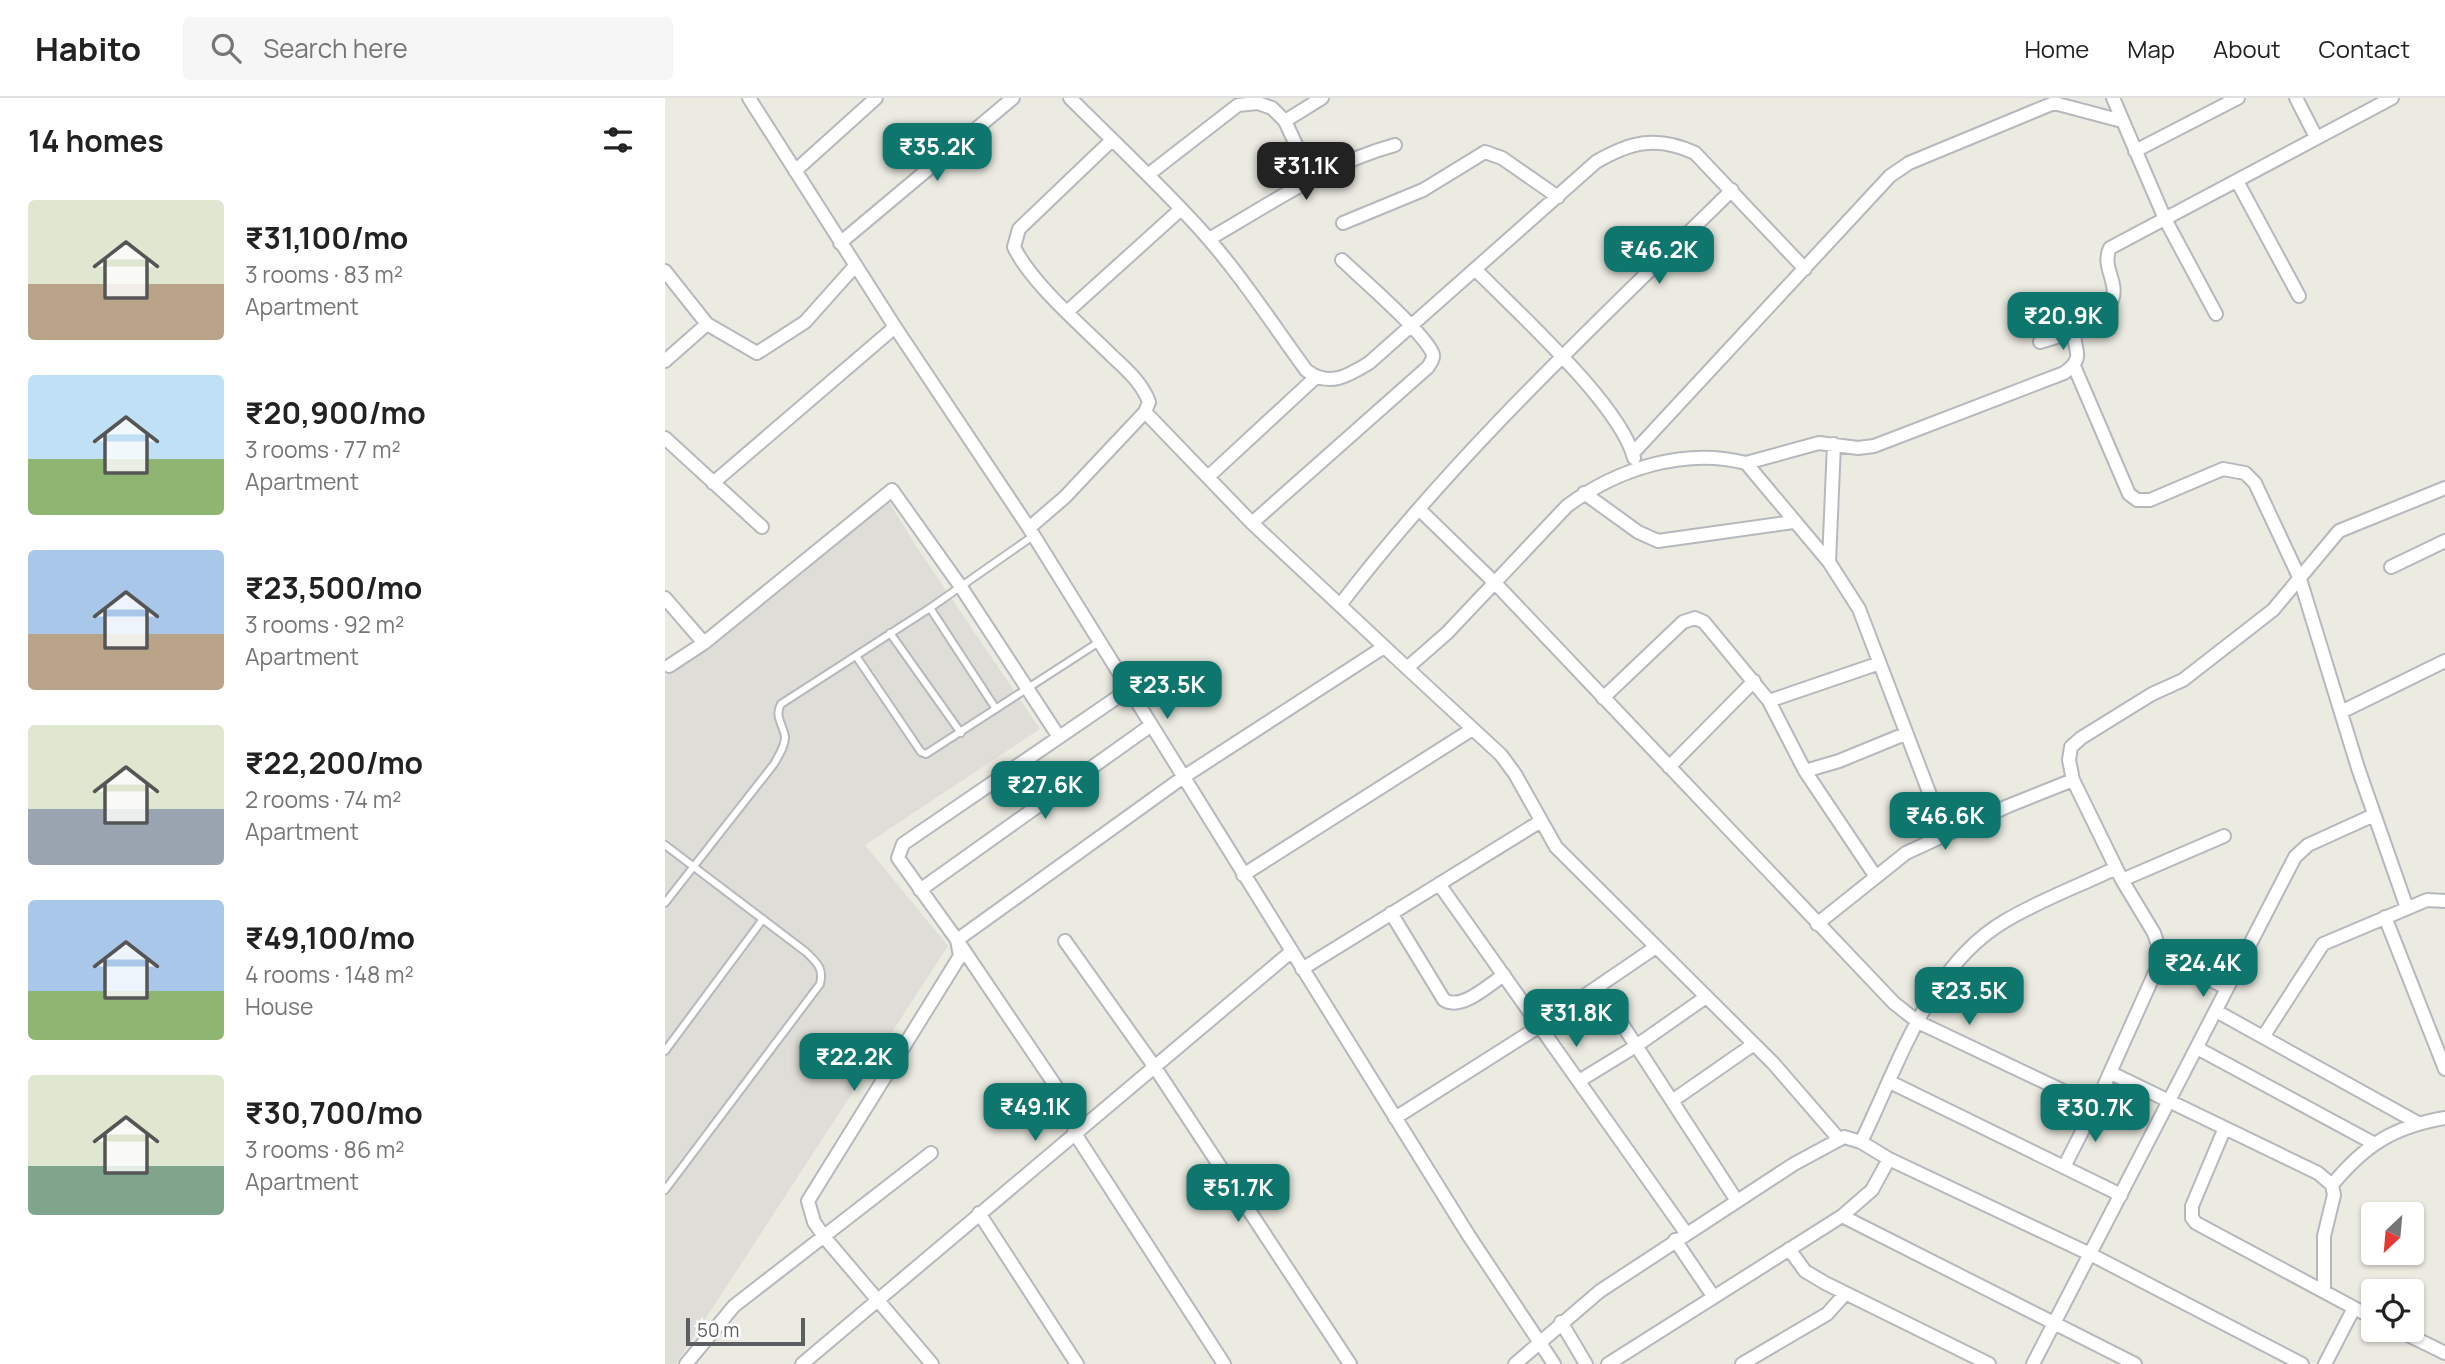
<!DOCTYPE html>
<html lang="en">
<head>
<meta charset="utf-8">
<style>
	body { margin:0; font-family:Manrope,sans-serif; background:#f6f6f6; color:#222; height:100vh; display:flex; flex-direction:column; font-size:26px; white-space:nowrap }
	* { box-sizing:border-box; margin:0 }
	p { font-size:23px; color:#767676 }
	.icon { flex:none; width:38px; height:38px; fill:none; stroke:currentColor; stroke-width:2; stroke-linecap:round; stroke-linejoin:round }
	.map { position:relative; flex:1; overflow:hidden }
	.side { display:flex; flex-direction:column; background:#fff; width:665px }
	.side>* { flex:none }
	.needle { width:46px; rotate:206deg }
	.buttons { position:absolute; left:1696px; top:1104px; display:grid; gap:14px }
	.buttons a { display:grid; place-items:center; width:63px; height:63px; border-radius:7px; background:#fff; box-shadow:0 2px 5px #0004; font-size:35px }
	.scale { position:absolute; left:21px; bottom:18px; width:119px; box-sizing:border-box; padding-left:7px; border:4px solid #5b5e62; border-top:0; font-size:19px; line-height:24px; white-space:nowrap; color:#5b5e62; -webkit-text-stroke:5px #fff; paint-order:stroke }
	.price { position:absolute; translate:-50% -60px; padding:0 16px; border-radius:14px; background:#0f766e; color:#fff; font-size:23px; line-height:46px; filter:drop-shadow(0 2px 4px #0008) }
	.price::after { content:''; position:absolute; left:50%; top:42px; width:21px; height:16px; margin-left:-10px; background:inherit; clip-path:polygon(0 0,100% 0,50% 100%) }
	.price.on { background:#222; color:#fff }
	ul { padding:0; list-style:none }
	li { display:flex; align-items:center; gap:21px; height:175px; padding:0 28px }
	li span { display:grid; place-items:center; flex:none; width:196px; height:140px; border-radius:7px; color:#555 }
	li>.icon { margin-inline-start:auto }
	span .icon { width:84px; height:84px; fill:#fffc; stroke-width:1 }
	li b { font-size:30px }
	h2 { display:flex; justify-content:space-between; align-items:center; height:84px; padding:0 28px; font-size:30px }
	header { display:flex; align-items:center; gap:42px; box-sizing:border-box; height:98px; padding:0 35px; background:#fff; border-bottom:2px solid #e0e0e0 }
	header strong { font-size:33px }
	nav { display:flex; gap:38px; margin-inline-start:auto; font-size:24px }
	.search { width:490px; height:63px; background:#f6f6f6; display:flex; align-items:center; gap:18px; box-sizing:border-box; padding:0 24px; border-radius:7px; color:#767676; font-size:26px }
	main { display:flex; flex:1; min-height:0 }
	.map>svg:first-child { display:block }
	.industrial { fill:#deddd7 }
	.lines { fill:none; stroke-linecap:round; stroke-linejoin:round }
	.service-casing { stroke:#b5b8bc; stroke-width:10 }
	.minor-casing { stroke:#b5b8bc; stroke-width:16 }
	.service { stroke:#fff; stroke-width:6 }
	.minor { stroke:#fff; stroke-width:12 }
</style>
</head>
<body>
<header>
<strong>Habito</strong>
<div class="search"><svg class="icon" aria-label="search" viewBox="0 0 24 24"><circle cx="10" cy="10" r="6"/><path d="M15 15l6 6"/></svg>Search here</div>
<nav><a>Home</a><a>Map</a><a>About</a><a>Contact</a></nav>
</header>
<main>
<section class="side">
<h2>14 homes<svg class="icon" aria-label="filters" viewBox="0 0 24 24"><path d="M4 7h16M4 17h16"/><circle cx="9" cy="7" r="2"/><circle cx="15" cy="17" r="2"/></svg></h2>
<ul>
<li><span style="background:linear-gradient(#dfe7d0 60%,#b9a48a 0)"><svg class="icon" aria-label="home" viewBox="0 0 24 24"><path d="M3 11l9-7 9 7M6 9v11h12V9"/></svg></span><div><b>₹31,100/mo</b><p>3 rooms · 83 m²</p><p>Apartment</p></div></li>
<li><span style="background:linear-gradient(#bfe0f5 60%,#8fb573 0)"><svg class="icon" aria-label="home" viewBox="0 0 24 24"><path d="M3 11l9-7 9 7M6 9v11h12V9"/></svg></span><div><b>₹20,900/mo</b><p>3 rooms · 77 m²</p><p>Apartment</p></div></li>
<li><span style="background:linear-gradient(#a9c7e8 60%,#b9a48a 0)"><svg class="icon" aria-label="home" viewBox="0 0 24 24"><path d="M3 11l9-7 9 7M6 9v11h12V9"/></svg></span><div><b>₹23,500/mo</b><p>3 rooms · 92 m²</p><p>Apartment</p></div></li>
<li><span style="background:linear-gradient(#dfe7d0 60%,#9aa5b1 0)"><svg class="icon" aria-label="home" viewBox="0 0 24 24"><path d="M3 11l9-7 9 7M6 9v11h12V9"/></svg></span><div><b>₹22,200/mo</b><p>2 rooms · 74 m²</p><p>Apartment</p></div></li>
<li><span style="background:linear-gradient(#a9c7e8 65%,#8fb573 0)"><svg class="icon" aria-label="home" viewBox="0 0 24 24"><path d="M3 11l9-7 9 7M6 9v11h12V9"/></svg></span><div><b>₹49,100/mo</b><p>4 rooms · 148 m²</p><p>House</p></div></li>
<li><span style="background:linear-gradient(#dfe7d0 65%,#7fa58c 0)"><svg class="icon" aria-label="home" viewBox="0 0 24 24"><path d="M3 11l9-7 9 7M6 9v11h12V9"/></svg></span><div><b>₹30,700/mo</b><p>3 rooms · 86 m²</p><p>Apartment</p></div></li>
</ul>
</section>
<div class="map">
<svg width="1780" height="1266" viewBox="0 0 1780 1266">
	<rect width="100%" height="100%" fill="#ecebe2"/>
	<!-- industrial -->
	<path class="industrial" d="M223,402l28,46 124,183 -175,116 83,101 -272,418h-11v-688z"/>
	<g class="lines">
		<defs>
			<path id="service" d="M265,510l66,101
				M225,535l71,100
				M191,558l65,96 5,2 173,-112
				M0,747l141,107c11,11 18,16 14,32l-155,206
				M0,805l109,-139c5,-9 11,-18 11,-27 -2,-13 -11,-21 -4,-33l149,-96 103,-72
				M0,953l98,-132"/>
			<path id="minor" d="M84,0l146,229 134,201 440,708 85,128
				M405,0c43,43 88,85 129,130 40,44 72,94 107,142 22,18 42,6 63,-7l227,-201c34,-20 61,-27 99,-9l110,116
				M1448,0l52,121 51,95
				M1631,0l20,39
				M620,23l37,-23
				M1470,53l103,-53
				M130,73l81,-73
				M484,76l89,-69 20,-2 14,5 13,13 27,58
				M1572,83l62,115
				M678,125l80,-33 62,-38 17,6 56,39
				M544,141c60,-34 119,-76 186,-94
				M175,145l173,-145
				M811,172c41,42 144,134 158,188
				M0,173l42,53 50,29 48,-31 50,-56
				M403,213l113,-102
				M1375,244l36,-11
				M0,263l42,-37
				M1409,268l55,128 8,6h13l73,-31 22,4 10,10 45,96 58,189 49,140
				M480,314l107,111 155,145 40,-35 120,-127c50,-37 118,-59 179,-43l83,99 30,47 86,225
				M0,340l97,89
				M968,355l257,-277 19,-13 145,-60 68,18
				M1081,365l73,-20 39,5 16,-2 190,-73c26,-18 4,-25 13,-45 8,-14 26,-16 35,-28 7,-18 -11,-33 -2,-52l282,-150
				M544,378l106,-98
				M48,385l182,-156
				M919,395l54,39 20,9 135,-19
				M755,412l75,73 399,420 24,19 177,84 67,-149 -8,-24 -32,-53 -49,-100 -4,-20 2,-13 10,-9 71,-44 31,-14 90,-70 66,-79 106,-43
				M587,425l176,-156c3,-5 7,-10 4,-15 -12,-23 -69,-72 -90,-92
				M364,430l36,-31 80,-85 4,-10c-7,-19 -22,-32 -37,-46 -29,-29 -81,-73 -98,-109l5,-18 93,-89
				M1164,464l5,-118
				M1726,469l54,-26
				M0,500l39,45
				M675,507c115,-151 257,-282 392,-415
				M4,568l35,-23 188,-153 69,97 98,150
				M742,570l94,87 14,19 41,73 217,216 65,75
				M938,600l80,-76 12,-4 9,4 65,79 36,70 71,106
				M1104,603l108,-37
				M1676,614l104,-51
				M1004,669l85,-86
				M1140,673l34,-10 66,-27
				M578,777l228,-145
				M1457,782l102,-44
				M774,786l247,349
				M255,792l230,-164
				M726,815l53,87c18,11 44,-15 60,-25
				M1720,819l60,152
				M1152,826l89,-71 102,-47 65,-26
				M400,843l89,125 196,298
				M1497,859l65,31
				M637,871l239,-148
				M933,889l139,214
				M1551,913l202,112
				M1598,939l60,-93 104,-44 18,1
				M1532,950l176,95
				M1446,975l207,100 14,12 2,10 -10,41v55
				M914,983l57,-35 70,-49
				M1225,984l231,113
				M1007,1003l82,-57
				M730,1020l145,-92 116,-79
				M417,1027l-125,-185 -59,-82 5,-14 225,-154
				M1559,1032l-32,76v12l4,5 177,95
				M409,1034l150,232
				M1196,1044c37,-75 67,-176 144,-221 35,-21 74,-35 111,-53
				M1399,1069l31,-61
				M1667,1087c33,-40 61,-58 113,-67
				M314,1115l98,151
				M1177,1118l293,148
				M1010,1142l38,56
				M1124,1151l16,22 20,12 164,81
				M896,1224l25,42
				M1733,1232l47,23
				M21,1266l48,-58 197,-153
				M137,1266l490,-413
				M267,1266l-107,-126 -11,-16 -6,-21 152,-245 -3,-16 225,-162 202,-131
				M850,1266l85,-73 194,-127 50,-27 17,5 28,17 201,95 212,110
				M943,1266l234,-148 30,-26 17,-31
				M1077,1266l85,-50 18,-20
				M1368,1266l262,-507 13,-12 66,-30
				M1660,1266l29,-56"/>
		</defs>
		<!-- service casing -->
		<use href="#service" class="service-casing"/>
		<!-- minor casing -->
		<use href="#minor" class="minor-casing"/>
		<!-- service -->
		<use href="#service" class="service"/>
		<!-- minor -->
		<use href="#minor" class="minor"/>
	</g>
</svg>
<div class="buttons">
<a><svg class="needle" viewBox="-14 -14 28 28"><path d="M0-13l5 13h-10z" fill="#e53935"/><path d="M0 13l5-13h-10z" fill="#767676"/></svg></a>
<a><svg class="icon" aria-label="locate" viewBox="0 0 24 24"><circle cx="12" cy="12" r="6"/><path d="M12 2v4M12 18v4M2 12h4M18 12h4"/></svg></a>
</div>
<div class="scale">50 m</div>
<b class="price" style="left:272px;top:85px">₹35.2K</b>
<b class="price on" style="left:641px;top:104px">₹31.1K</b>
<b class="price" style="left:994px;top:188px">₹46.2K</b>
<b class="price" style="left:1398px;top:254px">₹20.9K</b>
<b class="price" style="left:502px;top:623px">₹23.5K</b>
<b class="price" style="left:380px;top:723px">₹27.6K</b>
<b class="price" style="left:1280px;top:754px">₹46.6K</b>
<b class="price" style="left:1538px;top:901px">₹24.4K</b>
<b class="price" style="left:1304px;top:929px">₹23.5K</b>
<b class="price" style="left:911px;top:951px">₹31.8K</b>
<b class="price" style="left:189px;top:995px">₹22.2K</b>
<b class="price" style="left:370px;top:1045px">₹49.1K</b>
<b class="price" style="left:1430px;top:1046px">₹30.7K</b>
<b class="price" style="left:573px;top:1126px">₹51.7K</b>
</div>
</main>
</body>
</html>
